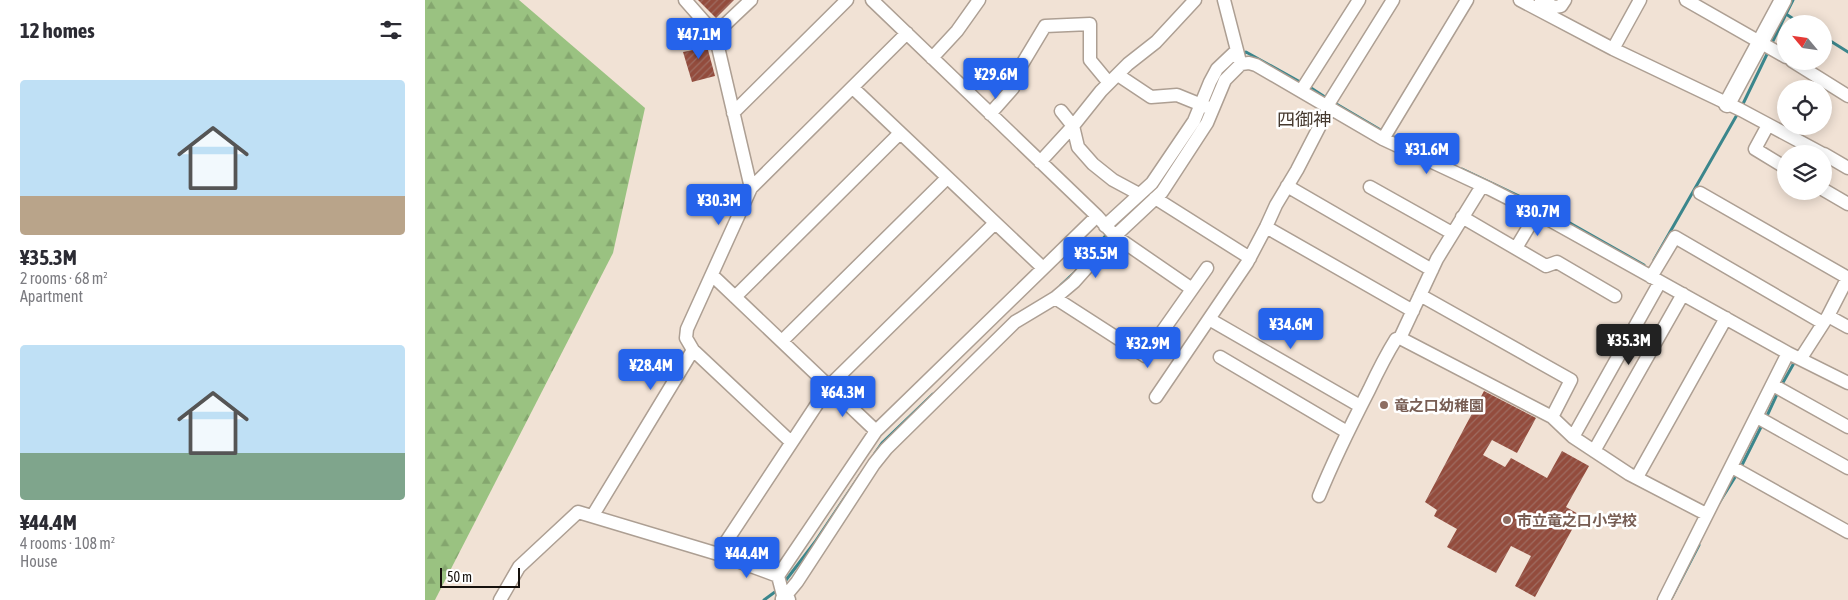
<!DOCTYPE html>
<html lang="en">
<head>
<meta charset="utf-8">
<style>
	body { margin:0; font-family:"Asap Condensed","Noto Sans JP",sans-serif; background:#f7f7f7; color:#2b2b33; height:100vh; display:flex; flex-direction:column; font-size:19px; white-space:nowrap }
	* { box-sizing:border-box; margin:0 }
	p { font-size:16px; color:#7c7c81 }
	.icon { flex:none; width:28px; height:28px; fill:none; stroke:currentColor; stroke-width:2; stroke-linecap:round; stroke-linejoin:round }
	.map { position:relative; flex:1; overflow:hidden }
	.sheet { display:flex; flex-direction:column; background:#fff; width:425px }
	.sheet>* { flex:none }
	.needle { width:32px; rotate:299deg }
	.buttons { position:absolute; left:1352px; top:15px; display:grid; gap:10px }
	.buttons a { display:grid; place-items:center; width:55px; height:55px; border-radius:50%; background:#fff; box-shadow:0 2px 12px #0003; font-size:25px }
	.scale { position:absolute; left:15px; bottom:12px; width:80px; box-sizing:border-box; padding-left:5px; border:2px solid #16110d; border-top:0; font-size:14px; line-height:18px; white-space:nowrap; color:#16110d; -webkit-text-stroke:4px #fff; paint-order:stroke }
	.price { position:absolute; translate:-50% -42px; padding:0 11px; border-radius:5px; background:#2563eb; color:#fff; font-size:16px; line-height:32px; filter:drop-shadow(0 1px 2px #0008) }
	.price::after { content:''; position:absolute; left:50%; top:30px; width:15px; height:11px; margin-left:-8px; background:inherit; clip-path:polygon(0 0,100% 0,50% 100%) }
	.price.selected { background:#222; color:#fff }
	ul { padding:0; list-style:none }
	li { display:grid; align-content:center; gap:10px; height:265px; padding:0 20px }
	li span { display:grid; place-items:center; height:155px; border-radius:5px; color:#555 }
	li>.icon { margin-inline-start:auto }
	span .icon { width:90px; height:90px; fill:#fffc; stroke-width:1 }
	li b { font-size:21px }
	h2 { display:flex; justify-content:space-between; align-items:center; height:60px; padding:0 20px; font-size:21px }
	main { display:flex; flex:1; min-height:0 }
	.map>svg:first-child { display:block }
	.forest { fill:url(#forest-firs) }
	.lines { fill:none; stroke-linecap:round; stroke-linejoin:round }
	.stream { stroke:#3b868c; stroke-width:3 }
	.building { fill:url(#building-hatch) }
	.minor-casing { stroke:#ad9f93; stroke-width:15 }
	.tertiary-casing { stroke:#ad9f93; stroke-width:19 }
	.minor { stroke:#fff; stroke-width:12 }
	.tertiary { stroke:#fff; stroke-width:16 }
	.education-dot { fill:#8d6e63; stroke:#fff; stroke-width:2 }
	.labels { text-anchor:middle; dominant-baseline:central; stroke-width:5; stroke-linejoin:round; paint-order:stroke }
	.education-label { font-size:15px; font-weight:bold; fill:#785e54; stroke:#fff; text-anchor:start }
	.quarter-label { font-size:18px; fill:#45392f; stroke:#fff }
</style>
</head>
<body>
<main>
<section class="sheet">
<h2>12 homes<svg class="icon" aria-label="filters" viewBox="0 0 24 24"><path d="M4 7h16M4 17h16"/><circle cx="9" cy="7" r="2"/><circle cx="15" cy="17" r="2"/></svg></h2>
<ul>
<li><span style="background:linear-gradient(#bfe0f5 75%,#b9a48a 0)"><svg class="icon" aria-label="home" viewBox="0 0 24 24"><path d="M3 11l9-7 9 7M6 9v11h12V9"/></svg></span><div><b>¥35.3M</b><p>2 rooms · 68 m²</p><p>Apartment</p></div></li>
<li><span style="background:linear-gradient(#bfe0f5 70%,#7fa58c 0)"><svg class="icon" aria-label="home" viewBox="0 0 24 24"><path d="M3 11l9-7 9 7M6 9v11h12V9"/></svg></span><div><b>¥44.4M</b><p>4 rooms · 108 m²</p><p>House</p></div></li>
</ul>
</section>
<div class="map">
<svg width="1423" height="600" viewBox="0 0 1423 600">
	<defs>
		<pattern id="forest-firs" width="22" height="20" patternUnits="userSpaceOnUse" patternTransform="scale(1.25)"><rect width="22" height="20" fill="#9ac281"/><path d="M5 1l3.5 6h-7zM16 11l3.5 6h-7z" fill="#84a66e"/></pattern>
		<pattern id="building-hatch" width="6" height="6" patternUnits="userSpaceOnUse" patternTransform="scale(1.25)"><rect width="6" height="6" fill="#934c3d"/><path d="M-1 1l2-2M0 6l6-6M5 7l2-2" fill="none" stroke="#9e6c61"/></pattern>
	</defs>
	<rect width="100%" height="100%" fill="#f1e2d5"/>
	<!-- forest -->
	<path class="forest" d="M0,0h94l126,108 -32,145 -178,347h-10z"/>
	<g class="lines">
		<!-- stream -->
		<path class="stream" d="M1361,14l7,-14
			M1399,37l24,15
			M1346,45l15,-31 15,10
			M817,55l4,-3 56,31
			M883,86l20,13
			M908,102l51,30
			M1316,108l28,-58
			M965,135l25,12
			M1037,169l76,36 106,60
			M723,195l9,-8 8,-12
			M1229,260l84,-147
			M636,285l14,-13 32,-38
			M1356,386l13,-23
			M1341,418l12,-26
			M450,453l7,-10 51,-49
			M1315,469l23,-46
			M1294,503l18,-29
			M358,584l32,-42 45,-67
			M1247,597l27,-52
			M339,600l15,-11"/>
	</g>
	<!-- building -->
	<path class="building" d="M273,0h36l-18,18z
		M279,35l11,41 -23,6 -9,-30 10,-2 -3,-11z
		M1059,391l52,27 -19,35 -25,-13 -9,15 22,12 6,-9 36,20 15,-27 27,15 -23,41 14,8 -45,82 -20,-11 16,-30 -20,-10 -15,27 -49,-26 10,-18 -23,-13 3,-6 -12,-8z"/>
	<g class="lines">
		<defs>
			<path id="minor" d="M260,0l30,34 36,154
				M447,0l225,216 18,20 77,53
				M799,0l15,58
				M1095,0l93,49 128,61 82,44
				M1116,0l13,7 7,-1 4,-6
				M1261,0l100,57
				M290,34l36,-34
				M1188,49l27,-49
				M507,58l25,-27 22,-31
				M1367,61l56,35
				M693,75l33,22 26,-2 32,13
				M428,88l190,180
				M876,91l58,-91
				M902,106l66,-106
				M636,111l12,15 5,21 15,17 20,16 26,14
				M308,113l114,-113
				M565,114l23,-26 8,-22 24,-40 45,-2v36l19,23
				M1343,125l-13,24 31,19
				M958,139l84,-139
				M1399,154l24,14
				M615,162l33,-36 28,-35 27,-27 28,-22 39,-42
				M862,186l145,84
				M1057,186l-45,73 -37,79 152,79 21,20 56,37 77,40
				M945,187l82,46
				M1399,190l24,14
				M1275,193l148,85
				M730,198l95,60
				M1037,217l84,49 11,-4 58,34
				M680,226l47,-43 42,-62 16,-39 7,-13 19,-18
				M841,227l147,84
				M1091,248l21,-35
				M287,275l164,156
				M1226,277l24,-40 148,86
				M995,295l151,85 -19,37
				M310,297l165,-164
				M630,298l90,58 62,-88
				M1403,316l20,11
				M784,319l151,87
				M357,341l165,-163
				M268,350l98,92
				M795,357l127,75
				M1376,358l27,-42 20,-39
				M1348,385l75,42
				M731,397l91,-134 19,-36 10,-22 21,-35 32,-62
				M1332,417l91,51
				M1148,437l87,-155
				M1169,451l89,-157
				M1307,467l116,65
				M1212,477l89,-159
				M894,496c15,-37 32,-71 50,-106 8,-17 17,-35 27,-51l4,-1
				M168,515l100,-165 -7,-12 1,-9 64,-141 156,-155
				M293,554l111,-168 166,-163
				M353,576l98,-145 221,-215
				M75,600l19,-33 59,-55 140,42 60,22 6,23
				M357,600l15,-18 77,-118 12,-15 129,-127 40,-24 19,-16 41,-46 47,-44 45,-69 18,-43 16,-16 8,-1 7,2 127,74 107,50 47,24 251,140 60,30
				M1239,600l124,-247"/>
			<path id="tertiary" d="M1302,104l56,-104
				M359,599l3,1"/>
		</defs>
		<!-- minor casing -->
		<use href="#minor" class="minor-casing"/>
		<!-- tertiary casing -->
		<use href="#tertiary" class="tertiary-casing"/>
		<!-- minor -->
		<use href="#minor" class="minor"/>
		<!-- tertiary -->
		<use href="#tertiary" class="tertiary"/>
	</g>
	<!-- markers -->
	<g class="education-dot">
		<circle cx="959" cy="405" r="5"/>
		<circle cx="1082" cy="520" r="5"/>
	</g>
	<g class="labels">
		<!-- education labels -->
		<g class="education-label">
			<text x="969" y="405">竜之口幼稚園</text>
			<text x="1092" y="520">市立竜之口小学校</text>
		</g>
		<!-- quarter labels -->
		<g class="quarter-label">
			<text x="879" y="119">四御神</text>
		</g>
	</g>
</svg>
<div class="buttons">
<a><svg class="needle" viewBox="-14 -14 28 28"><path d="M0-13l5 13h-10z" fill="#e53935"/><path d="M0 13l5-13h-10z" fill="#7c7c81"/></svg></a>
<a><svg class="icon" aria-label="locate" viewBox="0 0 24 24"><circle cx="12" cy="12" r="6"/><path d="M12 2v4M12 18v4M2 12h4M18 12h4"/></svg></a>
<a><svg class="icon" aria-label="layers" viewBox="0 0 24 24"><path d="M12 4l9 5-9 5-9-5zM3 14l9 5 9-5"/></svg></a>
</div>
<div class="scale">50 m</div>
<b class="price" style="left:274px;top:60px">¥47.1M</b>
<b class="price" style="left:571px;top:100px">¥29.6M</b>
<b class="price" style="left:1002px;top:175px">¥31.6M</b>
<b class="price" style="left:294px;top:226px">¥30.3M</b>
<b class="price" style="left:1113px;top:237px">¥30.7M</b>
<b class="price" style="left:671px;top:279px">¥35.5M</b>
<b class="price" style="left:866px;top:350px">¥34.6M</b>
<b class="price selected" style="left:1204px;top:366px">¥35.3M</b>
<b class="price" style="left:723px;top:369px">¥32.9M</b>
<b class="price" style="left:226px;top:391px">¥28.4M</b>
<b class="price" style="left:418px;top:418px">¥64.3M</b>
<b class="price" style="left:322px;top:579px">¥44.4M</b>
</div>
</main>
</body>
</html>
